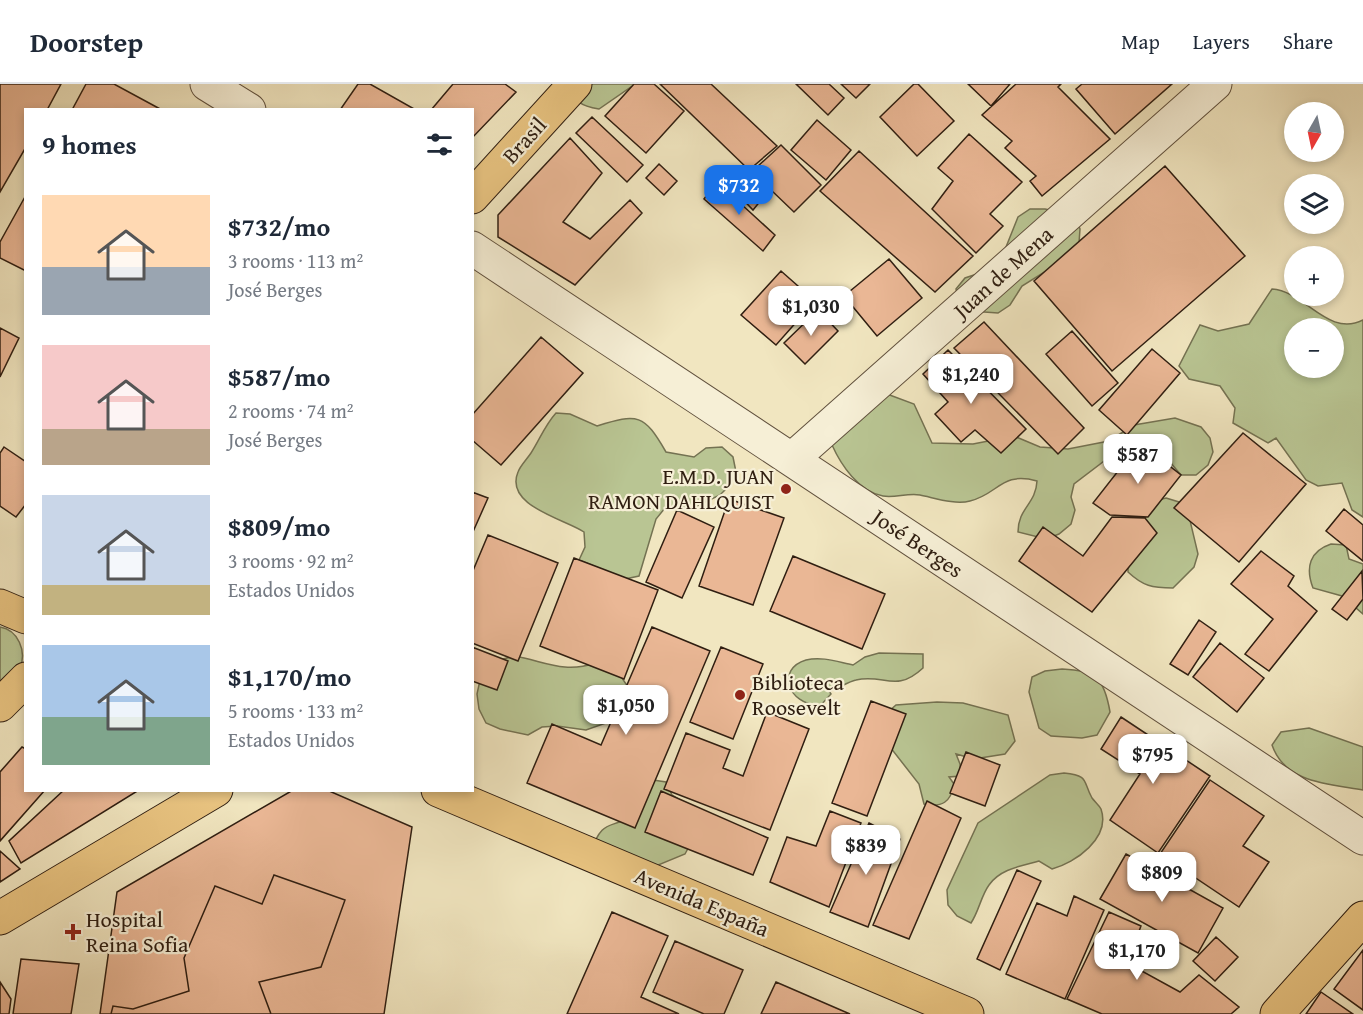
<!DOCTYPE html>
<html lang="en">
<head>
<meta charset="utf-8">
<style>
	body { margin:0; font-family:"Gentium Book Plus",serif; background:#f6f6f7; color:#1f2937; height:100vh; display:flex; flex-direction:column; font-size:22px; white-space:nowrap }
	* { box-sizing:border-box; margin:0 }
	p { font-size:20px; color:#747a83 }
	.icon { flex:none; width:33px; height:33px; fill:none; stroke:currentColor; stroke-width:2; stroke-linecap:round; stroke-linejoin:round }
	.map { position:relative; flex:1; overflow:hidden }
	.drawer { position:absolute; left:24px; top:24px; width:450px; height:684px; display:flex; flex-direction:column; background:#fff; border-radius:0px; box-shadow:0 3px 9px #0003 }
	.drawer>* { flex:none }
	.needle { width:39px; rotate:189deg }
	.controls { position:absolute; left:1284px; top:18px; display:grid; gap:12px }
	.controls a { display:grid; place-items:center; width:60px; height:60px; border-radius:50%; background:#fff; box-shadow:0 3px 9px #0003; font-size:30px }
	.price { position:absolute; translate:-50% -51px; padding:0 14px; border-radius:12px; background:#fff; color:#222; font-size:20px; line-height:39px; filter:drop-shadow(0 2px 3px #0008) }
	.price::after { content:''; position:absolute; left:50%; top:36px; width:18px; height:14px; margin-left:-9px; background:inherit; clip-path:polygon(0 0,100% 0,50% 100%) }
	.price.selected { background:#1a73e8; color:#fff }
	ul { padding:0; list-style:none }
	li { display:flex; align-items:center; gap:18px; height:150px; padding:0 18px }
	li span { display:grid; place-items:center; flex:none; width:168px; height:120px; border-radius:0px; color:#555 }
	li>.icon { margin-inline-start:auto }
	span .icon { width:72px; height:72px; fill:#fffc; stroke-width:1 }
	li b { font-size:26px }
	h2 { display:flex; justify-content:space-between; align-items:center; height:72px; padding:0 18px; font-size:26px }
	header { display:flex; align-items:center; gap:36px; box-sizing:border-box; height:84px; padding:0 30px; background:#fff; border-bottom:2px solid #e0e1e3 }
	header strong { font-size:28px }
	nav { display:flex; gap:33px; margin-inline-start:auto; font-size:21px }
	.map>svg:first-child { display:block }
	.green { fill:#b9c593; stroke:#747252; stroke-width:1.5; fill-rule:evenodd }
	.building { fill:#eab795; stroke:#2f1e11; stroke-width:1.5 }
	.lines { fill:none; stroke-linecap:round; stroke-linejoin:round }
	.minor-casing { stroke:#60503d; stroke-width:35 }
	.major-casing { stroke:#2f1e11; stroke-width:35 }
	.highway-casing { stroke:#2f1e11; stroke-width:35 }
	.minor { stroke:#f6efd6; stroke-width:33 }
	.major { stroke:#e8c380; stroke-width:33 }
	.highway { stroke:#e8c380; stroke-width:33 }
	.poi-dot { fill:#8f2418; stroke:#f6efd6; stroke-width:2 }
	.labels { text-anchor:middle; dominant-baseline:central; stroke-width:4.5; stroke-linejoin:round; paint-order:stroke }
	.street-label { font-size:22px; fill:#2f1e11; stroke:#f6efd6 }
	.poi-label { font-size:22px; fill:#2f1e11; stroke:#f6efd6; text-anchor:start }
</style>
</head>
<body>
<header>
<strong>Doorstep</strong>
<nav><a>Map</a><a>Layers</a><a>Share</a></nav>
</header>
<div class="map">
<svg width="1363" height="930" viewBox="0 0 1363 930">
	<rect width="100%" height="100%" fill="#f1e6c0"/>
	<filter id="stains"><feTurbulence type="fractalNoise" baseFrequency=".00333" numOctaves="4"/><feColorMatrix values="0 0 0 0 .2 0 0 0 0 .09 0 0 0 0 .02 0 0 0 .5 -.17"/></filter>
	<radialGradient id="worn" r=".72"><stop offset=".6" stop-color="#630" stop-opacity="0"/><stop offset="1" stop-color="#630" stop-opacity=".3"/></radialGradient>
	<!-- green -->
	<path class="green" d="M568,0h77l-14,3 -32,22c-18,-3 -25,-7 -31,-25z
		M1030,125h15l29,6 6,14 -1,14 -20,20 -37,23 -12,19 -12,8 -28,-2 -11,-8 -3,-14 9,-11 27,-9 10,-12 16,-40z
		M1272,205c33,2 56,49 91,31v197l-11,-7 -10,-27 -24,3 -12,-6 -30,-42 -8,5 -35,-20 2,-15 -15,-22 -31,-7 -10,-13 21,-41 18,6 31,-7zM1294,244h40v40h-40z
		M887,310l27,10 18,39 41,1 41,-8 26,11 28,2 41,-8 25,-16 41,-7 26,9 9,11 3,14 -5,13 -12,10h-15l-18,-21 -14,-5h-29l-46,35 -3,13 4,13 -4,14 -12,10 -13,5 -28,-7c0,-24 18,-28 19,-51 -36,-10 -38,13 -67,20 -15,4 -35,-3 -50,-6 -13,-2 -25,3 -37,1 -24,-4 -42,-31 -51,-51z
		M556,329l14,1 27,12c41,-13 47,-12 69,26l28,5 12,-9 16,-1 11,10 3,15 -6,13 -10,10 -25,12 -30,1 -9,11 -17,57 -14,3 -46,-19 6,-13 -1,-15c-19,-13 -80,-26 -66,-60 2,-6 9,-13 13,-19 9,-14 14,-28 25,-40z
		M1166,414l13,4 9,10 10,42 -4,13 -21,21c-21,0 -30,-2 -45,-16v-15l23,-55z
		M1331,460l15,1 3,14 14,5v50l-21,-18 -29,-8c-8,-21 -3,-37 18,-44z
		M0,543c18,3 27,24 20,41 -5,10 -14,19 -20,27z
		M879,569l44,1v14c-28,26 -39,5 -67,12 -9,2 -18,9 -27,11l2,3 -11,12c-33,-2 -44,-37 -14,-46 16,-4 32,2 47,5l12,-8z
		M514,572c30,5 50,18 81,7l25,12 8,12 -5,30 -37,13 -29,-4 -15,1 -14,8 -28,-6 -14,-6 -7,-14 -2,-15 3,-14 20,-20z
		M1062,585c34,2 42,8 48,43l-13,23 -15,3 -31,-2 -12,-8 -10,-36 3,-15 13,-6z
		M937,618l26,1 45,12 7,26 -10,13 -31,5 -18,-5 4,10 1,12 -12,1 5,7c-3,18 -12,24 -30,20l-5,-20 -29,-37 -2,-35 8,-7z
		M1309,644l54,19v43c-35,-6 -78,-7 -91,-45l9,-13z
		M1064,689c26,3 18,7 28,25 3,4 7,7 9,11 10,29 -26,54 -49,60l-13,-8c-18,5 -39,8 -50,24 -8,11 -10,26 -18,38l-14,-7 -9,-11 -1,-15 31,-67 72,-48z
		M653,696l13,2 6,13 8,5 12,41 -7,13 -27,11 -12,16 -55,-29c12,-38 24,-20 40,-39 9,-10 15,-22 22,-33z"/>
	<!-- building -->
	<path class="building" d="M0,0h61l-14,26h-21v37l-26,45z
		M86,0h28l48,26h-90z
		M358,0h12l46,26h-76z
		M453,0h52l11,8 -44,46v-28h-41z
		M634,0h20l30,27 -38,42 -41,-37z
		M660,0h51l66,62 -28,24z
		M796,0h33l15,14 -16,17z
		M841,0h29l-14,14z
		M914,0h4l36,37 -37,35 -37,-39z
		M968,0h42l-19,22z
		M1016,0h45l-3,3 52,52 -68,57 -12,-15 6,-5 -31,-28 7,-7 -30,-26z
		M1082,0h90l-57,50 -39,-45z
		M592,33l51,48 -16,17 -51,-49z
		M817,36l34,30 -25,30 -35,-30z
		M969,50l53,48 -32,32 13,12 -27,27 -44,-44 21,-28 -15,-13z
		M570,54l32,35 -39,49 27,17 40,-39 12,13 -67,72 -77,-48v-22z
		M781,61l40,40 -27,27 -24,-23 -17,21 -20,-21z
		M859,67l114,105 -38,36 -115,-101z
		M659,80l18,17 -13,14 -18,-17z
		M1165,82l80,90 -133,115 -78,-90z
		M717,98l58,53 -12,16 -59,-52z
		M26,111v76l-26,-13v-16z
		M889,175l33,39 -45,38 -33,-40z
		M781,187l34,30 -39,44 -35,-30z
		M818,226l20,21 -33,33 -21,-21z
		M984,238l100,106 -26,26 -104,-106z
		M0,244l19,10 -19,39z
		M1072,247l46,52 -26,23 -46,-52z
		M541,253l42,36 -82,92 -29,-25v-25z
		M1152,265l28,24 -53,62 -28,-25z
		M948,266l78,79 -25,24 -26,-23 -14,12 -26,-28 13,-12 -25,-28z
		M1243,349l63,51 -67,78 -65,-54z
		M1140,359l41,32 -33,42 -38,-2 -17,-12z
		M4,363l22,15v42l-10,13 -16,-11v-53z
		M472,408l16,6 -16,36z
		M729,415l55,19 -31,87 -54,-19z
		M1344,425l19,16v36l-37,-30z
		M677,426l37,17 -32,71 -36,-16z
		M1112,433l33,1 12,15 -65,79 -73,-51 24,-34 40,29z
		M488,451l70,28 -40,98 -46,-18v-70z
		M1261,467l33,25 -6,10 29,25 -48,60 -24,-17 28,-35 -42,-35z
		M793,472l92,38 -23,55 -92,-38z
		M574,474l84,32 -34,89 -84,-33z
		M1362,487l1,28 -16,21 -15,-11z
		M1199,536l17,12 -28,43 -18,-11z
		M652,543l58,24 -75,177 -108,-45 25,-59 49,21z
		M1220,559l44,35 -27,34 -44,-35z
		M472,563l36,14 -11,29 -25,-9z
		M721,563l42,17 -30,75 -43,-17z
		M871,617l35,13 -39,102 -35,-13z
		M767,628l42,17 -39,101 -106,-41 22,-56 44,17 -7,18 20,8z
		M1121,633l89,59 -52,77 -48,-33 30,-46 -39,-25z
		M22,663l4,2v41h19l-45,51v-69z
		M966,668l34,13 -15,41 -35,-13z
		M1210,696l54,36 -21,30 26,16 -30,45 -79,-53z
		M64,706h75l-118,73 -12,-22z
		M293,706h34l85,37 -28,187h-284l17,-122z
		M661,707l107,47 -15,37 -108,-43z
		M927,717l34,17 -52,121 -36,-14z
		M830,727l31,12 -32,84 -59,-25 17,-45 29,9z
		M869,739l31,16 -32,88 -38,-15z
		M0,767l20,18 -20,13z
		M1126,770l97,54 -25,45 -98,-54z
		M1017,786l24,11 -41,89 -23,-11z
		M274,791l71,25 -24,67 -62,15 12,32h-160l2,-8 20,3 56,-18 -5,-33 31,-72 47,18z
		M1074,812l30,14 -39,89 -59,-25 31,-71 30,13z
		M612,828l56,24 -27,61 38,17h-112z
		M1109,828l32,14 -14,37 53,29 19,-17 40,32 -8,7h-129l-35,-15z
		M1216,853l22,20 -23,24 -22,-20z
		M675,857l68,29 -19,44h-20l-51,-22z
		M1363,866v60l-29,-21z
		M21,875l58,5 -8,50h-58z
		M0,898l11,17 -2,15h-9z
		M776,898l67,29 7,3h-89z
		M1321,908l32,22h-47z"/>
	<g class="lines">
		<defs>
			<path id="minor" d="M207,0l42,26
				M472,164l891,590
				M792,375l423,-375"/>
			<path id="major" d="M0,522l26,11"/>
			<path id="highway" d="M472,113l103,-113
				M0,621l26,-26
				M438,706l529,224
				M0,834l216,-128
				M1277,930l86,-96"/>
		</defs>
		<!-- minor casing -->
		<use href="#minor" class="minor-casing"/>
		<!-- major casing -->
		<use href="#major" class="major-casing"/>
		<!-- highway casing -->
		<use href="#highway" class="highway-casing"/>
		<!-- minor -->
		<use href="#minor" class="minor"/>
		<!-- major -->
		<use href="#major" class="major"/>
		<!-- highway -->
		<use href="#highway" class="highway"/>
	</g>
	<!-- markers -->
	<g class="poi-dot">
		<circle cx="786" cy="405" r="6"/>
		<circle cx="740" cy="611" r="6"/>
		<path d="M70 839h6v6h6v6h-6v6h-6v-6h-6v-6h6z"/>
	</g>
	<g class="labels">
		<!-- street labels -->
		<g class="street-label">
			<text transform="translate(524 56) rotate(-48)">Brasil</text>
			<text transform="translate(1003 188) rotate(-42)">Juan de Mena</text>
			<text transform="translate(918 459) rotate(34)">José Berges</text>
			<text transform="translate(702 818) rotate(23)">Avenida España</text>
		</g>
		<!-- poi labels -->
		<g class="poi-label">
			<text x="774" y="392" text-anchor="end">E.M.D. JUAN<tspan x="774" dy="25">RAMON DAHLQUIST</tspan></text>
			<text x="752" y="598">Biblioteca<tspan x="752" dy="25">Roosevelt</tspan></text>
			<text x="86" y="835">Hospital<tspan x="86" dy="25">Reina Sofia</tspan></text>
		</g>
	</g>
	<rect width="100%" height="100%" filter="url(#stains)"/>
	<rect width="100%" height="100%" fill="url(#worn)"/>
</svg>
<div class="controls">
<a><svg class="needle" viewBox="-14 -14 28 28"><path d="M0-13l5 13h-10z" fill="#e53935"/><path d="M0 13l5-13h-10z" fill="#747a83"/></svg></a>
<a><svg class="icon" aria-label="layers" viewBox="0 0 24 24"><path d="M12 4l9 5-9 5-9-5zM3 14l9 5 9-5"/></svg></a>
<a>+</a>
<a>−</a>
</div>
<b class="price selected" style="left:739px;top:132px">$732</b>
<b class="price" style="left:811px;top:253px">$1,030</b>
<b class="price" style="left:971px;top:321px">$1,240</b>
<b class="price" style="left:1138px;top:401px">$587</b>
<b class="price" style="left:626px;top:652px">$1,050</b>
<b class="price" style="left:1153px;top:701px">$795</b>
<b class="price" style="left:866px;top:792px">$839</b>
<b class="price" style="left:1162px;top:819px">$809</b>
<b class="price" style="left:1137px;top:897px">$1,170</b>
<section class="drawer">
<h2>9 homes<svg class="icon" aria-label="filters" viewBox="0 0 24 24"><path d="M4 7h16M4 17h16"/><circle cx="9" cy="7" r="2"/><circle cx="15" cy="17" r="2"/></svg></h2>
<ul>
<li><span style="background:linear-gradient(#ffd9b3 60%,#9aa5b1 0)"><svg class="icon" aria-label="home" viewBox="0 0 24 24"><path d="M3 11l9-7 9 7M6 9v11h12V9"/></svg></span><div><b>$732/mo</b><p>3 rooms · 113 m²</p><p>José Berges</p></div></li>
<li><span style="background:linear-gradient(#f6c9c9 70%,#b9a48a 0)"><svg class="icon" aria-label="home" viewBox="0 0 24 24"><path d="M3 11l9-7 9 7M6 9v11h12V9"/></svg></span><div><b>$587/mo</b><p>2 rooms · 74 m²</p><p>José Berges</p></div></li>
<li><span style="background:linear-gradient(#c9d6e8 75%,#c2b280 0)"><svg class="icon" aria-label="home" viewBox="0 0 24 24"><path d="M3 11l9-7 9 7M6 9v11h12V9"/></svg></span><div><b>$809/mo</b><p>3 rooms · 92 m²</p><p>Estados Unidos</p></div></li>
<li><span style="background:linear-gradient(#a9c7e8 60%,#7fa58c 0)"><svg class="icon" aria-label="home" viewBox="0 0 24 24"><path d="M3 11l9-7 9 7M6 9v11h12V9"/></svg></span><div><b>$1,170/mo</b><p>5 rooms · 133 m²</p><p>Estados Unidos</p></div></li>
</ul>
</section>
</div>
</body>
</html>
